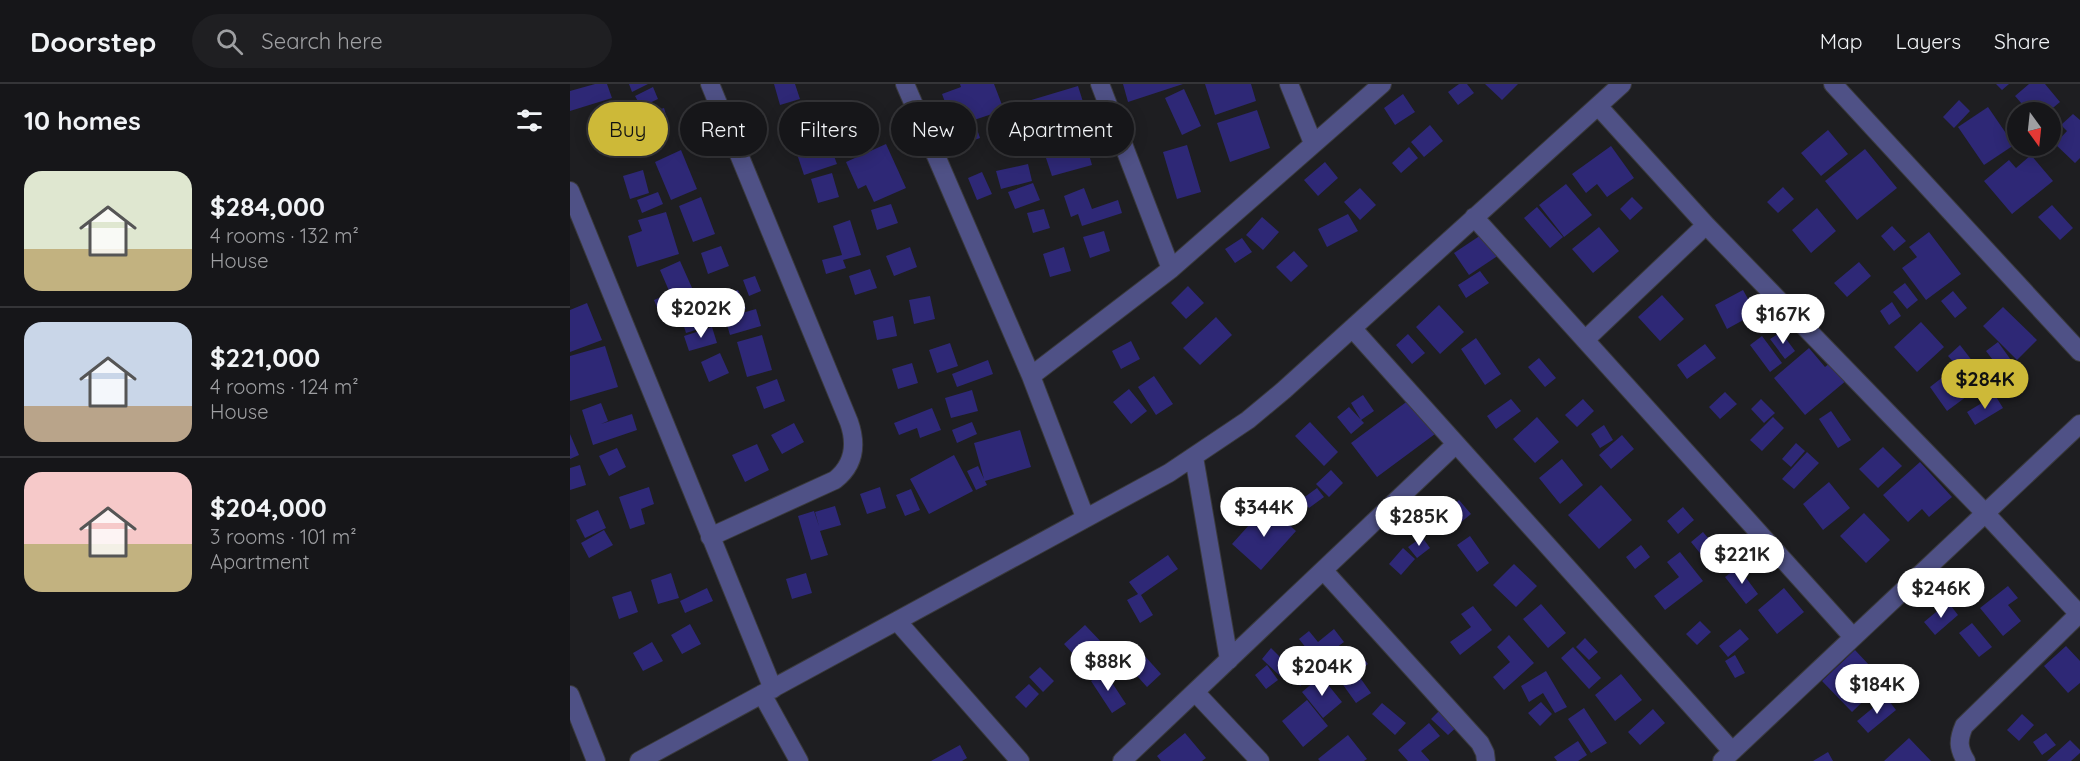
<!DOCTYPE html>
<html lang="en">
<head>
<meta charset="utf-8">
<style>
	body { margin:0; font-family:Quicksand,sans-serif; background:#1f1f22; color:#f1f3f6; height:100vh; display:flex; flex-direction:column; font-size:22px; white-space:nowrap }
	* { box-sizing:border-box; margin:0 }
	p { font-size:20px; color:#9e9fa2 }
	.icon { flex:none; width:33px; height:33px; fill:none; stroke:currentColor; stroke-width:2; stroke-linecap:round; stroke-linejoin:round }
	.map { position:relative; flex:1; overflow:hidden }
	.details { display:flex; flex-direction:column; background:#161619; width:570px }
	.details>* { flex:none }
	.guide { position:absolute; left:18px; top:18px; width:570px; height:54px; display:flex; gap:12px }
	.needle { width:39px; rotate:165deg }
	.controls { position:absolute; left:1437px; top:18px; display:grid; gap:12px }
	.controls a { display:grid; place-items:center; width:54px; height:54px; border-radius:50%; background:#161619; box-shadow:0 3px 15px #0003,0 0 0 2px #353538; font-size:30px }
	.price { position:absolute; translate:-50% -51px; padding:0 14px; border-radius:21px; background:#fff; color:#222; font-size:20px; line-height:39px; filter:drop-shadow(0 2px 3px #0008) }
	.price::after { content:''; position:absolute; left:50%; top:36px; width:18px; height:14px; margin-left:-9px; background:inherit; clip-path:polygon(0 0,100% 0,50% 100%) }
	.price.on { background:#cdb938; color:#111 }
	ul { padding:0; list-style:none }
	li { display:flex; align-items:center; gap:18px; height:150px; padding:0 24px }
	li+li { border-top:2px solid #353538 }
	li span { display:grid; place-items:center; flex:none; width:168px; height:120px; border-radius:18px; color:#555 }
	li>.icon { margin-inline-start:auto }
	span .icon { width:72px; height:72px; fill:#fffc; stroke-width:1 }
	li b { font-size:26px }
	h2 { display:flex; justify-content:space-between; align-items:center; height:72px; padding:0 24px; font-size:26px }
	.chip { padding:0 21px; border-radius:27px; background:#161619; box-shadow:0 3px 15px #0003,0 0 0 2px #353538; font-size:21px; line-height:54px }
	.chip.on { background:#cdb938; color:#111 }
	header { display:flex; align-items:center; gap:36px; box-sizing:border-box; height:84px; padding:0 30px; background:#161619; border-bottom:2px solid #353538 }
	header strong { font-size:28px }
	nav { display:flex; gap:33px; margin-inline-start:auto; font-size:21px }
	.search { width:420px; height:54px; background:#1f1f22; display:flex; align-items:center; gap:15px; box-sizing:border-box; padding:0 21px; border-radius:33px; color:#9e9fa2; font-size:22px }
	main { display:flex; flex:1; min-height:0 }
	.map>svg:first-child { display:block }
	.building { fill:#2e2876 }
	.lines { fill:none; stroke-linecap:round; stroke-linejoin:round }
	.minor-casing { stroke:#3a3a3d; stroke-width:20 }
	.minor { stroke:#4f5186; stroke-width:18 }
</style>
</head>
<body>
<header>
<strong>Doorstep</strong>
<div class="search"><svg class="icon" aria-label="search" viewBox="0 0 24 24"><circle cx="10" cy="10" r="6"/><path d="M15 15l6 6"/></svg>Search here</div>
<nav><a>Map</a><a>Layers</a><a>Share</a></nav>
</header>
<main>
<section class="details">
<h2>10 homes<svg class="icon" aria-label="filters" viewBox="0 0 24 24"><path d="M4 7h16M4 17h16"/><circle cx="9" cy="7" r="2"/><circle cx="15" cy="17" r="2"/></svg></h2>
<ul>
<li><span style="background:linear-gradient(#dfe7d0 65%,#c2b280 0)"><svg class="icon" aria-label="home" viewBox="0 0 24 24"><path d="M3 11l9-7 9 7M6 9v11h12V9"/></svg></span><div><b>$284,000</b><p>4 rooms · 132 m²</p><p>House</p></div></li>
<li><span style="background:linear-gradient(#c9d6e8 70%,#b9a48a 0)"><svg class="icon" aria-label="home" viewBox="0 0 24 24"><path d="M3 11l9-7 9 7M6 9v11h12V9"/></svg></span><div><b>$221,000</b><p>4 rooms · 124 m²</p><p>House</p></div></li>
<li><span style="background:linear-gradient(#f6c9c9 60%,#c2b280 0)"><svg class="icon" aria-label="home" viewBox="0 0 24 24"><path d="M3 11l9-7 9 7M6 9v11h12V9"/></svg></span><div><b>$204,000</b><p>3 rooms · 101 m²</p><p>Apartment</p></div></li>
</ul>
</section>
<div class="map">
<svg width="1510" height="677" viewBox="0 0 1510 677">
	<rect width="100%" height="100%" fill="#1e1e21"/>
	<!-- building -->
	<path class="building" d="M25,0h12l5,14 -42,13v-20z
		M59,0h19l-16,8z
		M204,0h21l5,15 -20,6z
		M390,0h34l10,26 -30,10 6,18 -19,7 -19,-51 19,-7z
		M553,0h60l-55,18z
		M635,0h46l5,17 -41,14z
		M889,0h8l7,9 -16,12 -10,-13z
		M915,0h33l-16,16z
		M1426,0h13l-7,6z
		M1459,0h16l15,18 -12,10h-19l-14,-16z
		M508,2l13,41 -46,14 -3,-10 -14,5 -10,-32z
		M83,3l5,12 -17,8 -6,-11z
		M614,5l17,37 -19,9 -17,-37z
		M833,10l12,18 -20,13 -11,-17z
		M1389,16l11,11 -16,17 -11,-11z
		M280,21l9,25 -22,7 -8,-25z
		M1418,23l26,38 -30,20 -26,-38z
		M94,24l6,20 -21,7 -6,-21z
		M687,26l13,38 -40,14 -13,-39z
		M1503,30l7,6v38l-5,5 -20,-19 12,-13 -6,-6z
		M438,37l7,23 -20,6 -7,-23z
		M54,41l7,21 -20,6 -7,-20z
		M860,41l13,16 -19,16 -13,-15z
		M240,43l8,25 13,-4 6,16 -33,11 -14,-42z
		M307,43l3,10 -14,4 -3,-9z
		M1258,46l20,24 -27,22 -20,-23z
		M514,53l8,28 -40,11 -9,-27z
		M316,60l20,44 -32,14 -8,-17 -8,4 -12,-27z
		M617,61l14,47 -24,7 -14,-47z
		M1041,62l23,32 -27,19 -10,-13 -11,9 -14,-19z
		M839,63l9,11 -17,15 -9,-10z
		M1295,65l32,39 -40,32 -32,-39z
		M111,66l16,39 -26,11 -16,-38z
		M1461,71l22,26 -41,33 -28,-33 25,-21 7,8z
		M755,78l13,16 -20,18 -14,-16z
		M458,80l4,17 -31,8 -5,-18z
		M73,86l6,23 -19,6 -7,-23z
		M412,88l10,22 -15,6 -9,-22z
		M262,89l7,24 -21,6 -7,-24z
		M463,99l7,17 -25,9 -7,-17z
		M996,100l26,31 -28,22 -25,-32z
		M1213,103l11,12 -16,14 -11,-11z
		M514,104l8,21 26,-9 4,13 -40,13 -4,-12 -7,3 -7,-21z
		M790,104l16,17 -16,15 -16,-18z
		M88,108l5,12 -21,9 -5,-13z
		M131,113l14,37 -22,8 -14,-36z
		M1062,113l11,11 -13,12 -10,-11z
		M321,120l7,19 -21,7 -6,-20z
		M1482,121l21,23 -13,12 -22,-23z
		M967,123l26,30 -13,11 -26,-30z
		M1247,124l19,23 -25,22 -19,-23z
		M474,125l6,19 -17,5 -6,-20z
		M96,128l13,42 -42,13 -9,-31 14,-5 -4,-11z
		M778,130l10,17 -31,16 -9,-18z
		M692,133l17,15 -16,18 -17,-15z
		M280,136l11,35 -18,5 3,8 -20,6 -4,-14 20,-5 -9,-29z
		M1322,142l14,15 -12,10 -13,-15z
		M1029,143l20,24 -26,22 -21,-24z
		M534,147l6,20 -20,7 -7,-21z
		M1359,148l32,42 -35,26 -24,-32 15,-11 -8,-10z
		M914,149l15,22 -30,20 -15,-22z
		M672,154l10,14 -17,11 -10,-14z
		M151,162l8,20 -21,8 -7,-21z
		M340,163l7,20 -23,9 -8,-20z
		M494,163l7,24 -21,6 -7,-23z
		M724,167l14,15 -17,16 -15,-15z
		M110,177l17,38 -37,16 -6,-15 16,-7 -10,-23z
		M1289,178l12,14 -24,21 -13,-14z
		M300,185l7,19 -22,7 -6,-19z
		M910,187l9,12 -23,15 -8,-13z
		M185,192l6,15 -12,5 -6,-16z
		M1335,199l13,17 -11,9 -14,-17z
		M618,202l16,17 -18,16 -15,-16z
		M168,206l8,19 -20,8 -8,-20z
		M1173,206l13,23 -29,16 -12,-24z
		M1383,207l14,17 -12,10 -14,-17z
		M1092,211l22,24 -24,22 -22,-24z
		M360,212l5,23 -21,5 -5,-24z
		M1322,218l9,14 -12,9 -9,-14z
		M17,219l15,37 -32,12v-42z
		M869,221l25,27 -24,22 -24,-27z
		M132,223l6,19 -22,7 -6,-19z
		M1433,223l34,33 -20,20 -34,-34z
		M186,225l5,17 -31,9 -5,-17z
		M323,232l4,20 -20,4 -4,-19z
		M646,233l16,18 -32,30 -17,-17z
		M1351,238l23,25 -27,25 -23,-25z
		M142,243l5,16 -28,8 -5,-15z
		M1211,248l14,19 -10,8 -15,-20z
		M838,250l17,19 -13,11 -16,-19z
		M192,251l10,35 -25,7 -10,-35z
		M1192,252l20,27 -12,9 -20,-27z
		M906,254l25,36 -16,11 -24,-36z
		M561,257l9,18 -19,10 -9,-18z
		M1428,258l13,18 -12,8 -13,-17z
		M380,259l8,23 -21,7 -8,-23z
		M1135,260l11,14 -29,21 -10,-14z
		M1390,261l30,39 -14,10 -2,-3 -27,20 -17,-24 27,-21 -9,-10z
		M35,262l13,41 -48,14v-45z
		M1239,264l16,19 6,-5 16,18 -42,35 -31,-37z
		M150,269l9,20 -20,9 -8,-20z
		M969,274l17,20 -11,9 -17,-20z
		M418,276l5,14 -36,13 -5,-13z
		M342,279l6,20 -20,6 -6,-20z
		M584,292l19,28 -17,11 -18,-28z
		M207,295l8,22 -21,8 -8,-22z
		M559,305l18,22 -16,13 -18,-22z
		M402,306l6,21 -27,7 -6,-20z
		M1155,308l12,12 -17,15 -11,-12z
		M793,311l11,16 -13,9 -10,-17z
		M1425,311l8,13 -28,17 -8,-13z
		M941,315l10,12 -25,18 -9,-13z
		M1013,315l11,12 -17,16 -12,-12z
		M1191,315l14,14 -11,10 -13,-14z
		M839,316l26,34 -58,43 -26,-34z
		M31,319l7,18 -7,3 31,-10 5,16 -44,15 -11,-35z
		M779,323l15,16 -13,11 -14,-17z
		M362,324l9,22 -21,8 -3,-10 -18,7 -5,-12z
		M1261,327l20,29 -13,8 -19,-29z
		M967,333l22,25 -24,21 -22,-24z
		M1203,333l11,11 -22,23 -12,-11z
		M402,338l5,12 -20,9 -5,-13z
		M740,338l28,30 -14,14 -29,-30z
		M224,339l10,19 -22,12 -11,-19z
		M1034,341l9,15 -13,8 -9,-14z
		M450,346l11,37 -46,14 2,4 -11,5 -9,-19 11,-5 6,13 -10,-36z
		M0,350l9,21 -9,4z
		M1052,351l12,14 -23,20 -12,-14z
		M1226,359l9,8 -14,16 -9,-8z
		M187,360l12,26 -24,12 -13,-27z
		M1313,363l19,19 -24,22 -19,-19z
		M47,364l9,19 -17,9 -10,-20z
		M1237,368l12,11 -25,26 -12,-10z
		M384,371l19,36 -44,23 -19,-35z
		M992,375l21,26 -23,19 -21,-26z
		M1350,378l32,35 -23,20 -7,-8 -14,13 -25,-27z
		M10,381l6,20 -16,5v-22z
		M761,386l12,13 -14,14 -13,-13z
		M1259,398l21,26 -27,22 -20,-26z
		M1031,401l31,35 -33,29 -31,-34z
		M79,403l5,17 -13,5 4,15 -15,5 -11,-32z
		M310,403l6,21 -19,6 -7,-20z
		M747,404l7,9 -15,11 -7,-9z
		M341,405l9,21 -15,6 -9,-21z
		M889,416l12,14 -23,19 -11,-13z
		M697,421l29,26 -35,39 -29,-26z
		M265,422l6,19 -21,6 8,24 -17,5 -13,-44 16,-5 5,15 -4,-14z
		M1113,423l11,13 -16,14 -11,-13z
		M28,426l8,18 -21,10 -9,-18z
		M1294,429l26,27 -24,23 -26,-27z
		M34,446l9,15 -24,13 -8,-15z
		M1133,448l21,25 -12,11 -21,-26z
		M900,452l19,27 -12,9 -20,-27z
		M852,453l8,11 -13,10 -9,-11z
		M1071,461l9,12 -15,12 -9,-12z
		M833,464l12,11 -14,16 -12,-11z
		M1110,468l23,29 -38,29 -11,-14 25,-19 -12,-15z
		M598,471l10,14 -37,26 12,20 -13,8 -13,-23 11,-6 -9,-12z
		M944,480l23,22 -21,21 -23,-22z
		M1168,483l20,27 -12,10 -21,-27z
		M101,489l8,25 -21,6 -7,-24z
		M236,489l6,20 -20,6 -6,-20z
		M1438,502l10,12 -10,7 13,16 -18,15 -23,-28z
		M137,504l6,13 -28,12 -5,-12z
		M1214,504l20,24 -27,22 -19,-24z
		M61,507l7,21 -19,7 -7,-22z
		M1378,518l10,13 -23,20 -11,-13z
		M971,520l25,29 -18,15 -25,-29z
		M903,522l19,24 -32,25 -10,-13 21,-15 -10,-13z
		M1130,537l11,11 -14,13 -11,-11z
		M1402,539l20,24 -13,10 -20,-24z
		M120,540l11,20 -19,10 -11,-19z
		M515,541l22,23 -21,20 -22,-24z
		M764,545l10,13 -27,20 -18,-23 10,-8 9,11z
		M1170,545l9,10 -21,18 -9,-11z
		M939,551l25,28 -30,27 -11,-13 17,-15 -13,-15z
		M1015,554l13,14 -9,8 -13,-13z
		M82,558l11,19 -20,10 -10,-18z
		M564,560l27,30 -14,13 -27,-30z
		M1496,562l14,15v22l-12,10 -24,-27z
		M1003,563l28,31 -12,11 -28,-31z
		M701,564l18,18 -9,10 -18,-17z
		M787,566l11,14 -12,8 15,21 -15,10 -25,-35z
		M1285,566l29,31 -32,31 -30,-31z
		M1165,571l10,18 -10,5 -10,-17z
		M730,577l13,16 -13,9 -13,-16z
		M697,581l11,15 -12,9 -11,-14z
		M470,583l14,14 -11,11 -14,-15z
		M976,587l21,36 -12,6 -12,-20 -14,9 -8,-16z
		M535,588l21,32 -14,9 -21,-32z
		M1051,590l21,26 -27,21 -20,-26z
		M751,592l21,26 -19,16 -21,-26z
		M459,600l10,10 -13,14 -11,-11z
		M1316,613l10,13 -28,23 -11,-12z
		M737,616l21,26 -25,21 -21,-26z
		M971,618l11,12 -12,12 -12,-13z
		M812,619l24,20 -11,12 -23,-21z
		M872,624l17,17 -11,10 -17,-16z
		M1014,624l23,35 -16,10 -23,-34z
		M1083,625l12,14 -25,22 -12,-13z
		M1452,630l12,11 -15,16 -12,-11z
		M859,639l11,13 -19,15 9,10h-22l-10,-11z
		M615,649l21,25 -4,3h-41l-4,-5z
		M1476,649l10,12 -14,10 -9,-13z
		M778,651l19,24 -3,2h-44l-2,-2z
		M1339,654l22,23h-47z
		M1500,656l10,10v3l-9,8h-24z
		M1008,657l9,14 -9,6h-21l-3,-4z
		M390,661l7,13 -5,3h-31z
		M1258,668l5,9h-20z"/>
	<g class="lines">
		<defs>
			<path id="minor" d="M140,0l139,338c8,23 5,43 -14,58l-125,57
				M335,0l126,292 54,141
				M530,0l71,185
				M719,0l24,59
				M1263,0l247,268
				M1028,22l108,119 280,289 94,101
				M0,107l203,498
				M904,133l379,420
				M783,245l379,422
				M1015,256l121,-115
				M461,292l140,-107 211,-185
				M624,373l35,203
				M754,487l156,172 5,10 1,8
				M327,537l123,140
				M625,608l65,69
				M192,610l37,67
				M0,611l26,66
				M69,677l530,-288 79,-53 36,-30 338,-306
				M552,677l334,-317
				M1152,677l358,-337
				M1396,677c-8,-13 -8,-21 -2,-35l115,-112"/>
		</defs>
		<!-- minor casing -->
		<use href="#minor" class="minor-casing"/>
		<!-- minor -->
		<use href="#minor" class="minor"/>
	</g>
</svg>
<div class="controls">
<a><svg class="needle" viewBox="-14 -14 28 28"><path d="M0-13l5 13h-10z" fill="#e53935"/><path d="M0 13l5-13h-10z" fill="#9e9fa2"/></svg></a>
</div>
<b class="price" style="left:131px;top:255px">$202K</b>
<b class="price" style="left:1213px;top:261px">$167K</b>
<b class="price on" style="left:1415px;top:326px">$284K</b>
<b class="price" style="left:694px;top:454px">$344K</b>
<b class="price" style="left:849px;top:463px">$285K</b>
<b class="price" style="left:1172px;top:501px">$221K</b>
<b class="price" style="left:1371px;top:535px">$246K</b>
<b class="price" style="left:538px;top:608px">$88K</b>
<b class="price" style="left:752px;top:613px">$204K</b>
<b class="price" style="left:1307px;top:631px">$184K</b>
<div class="guide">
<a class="chip on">Buy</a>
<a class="chip">Rent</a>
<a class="chip">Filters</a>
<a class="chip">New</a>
<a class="chip">Apartment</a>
</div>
</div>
</main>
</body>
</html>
